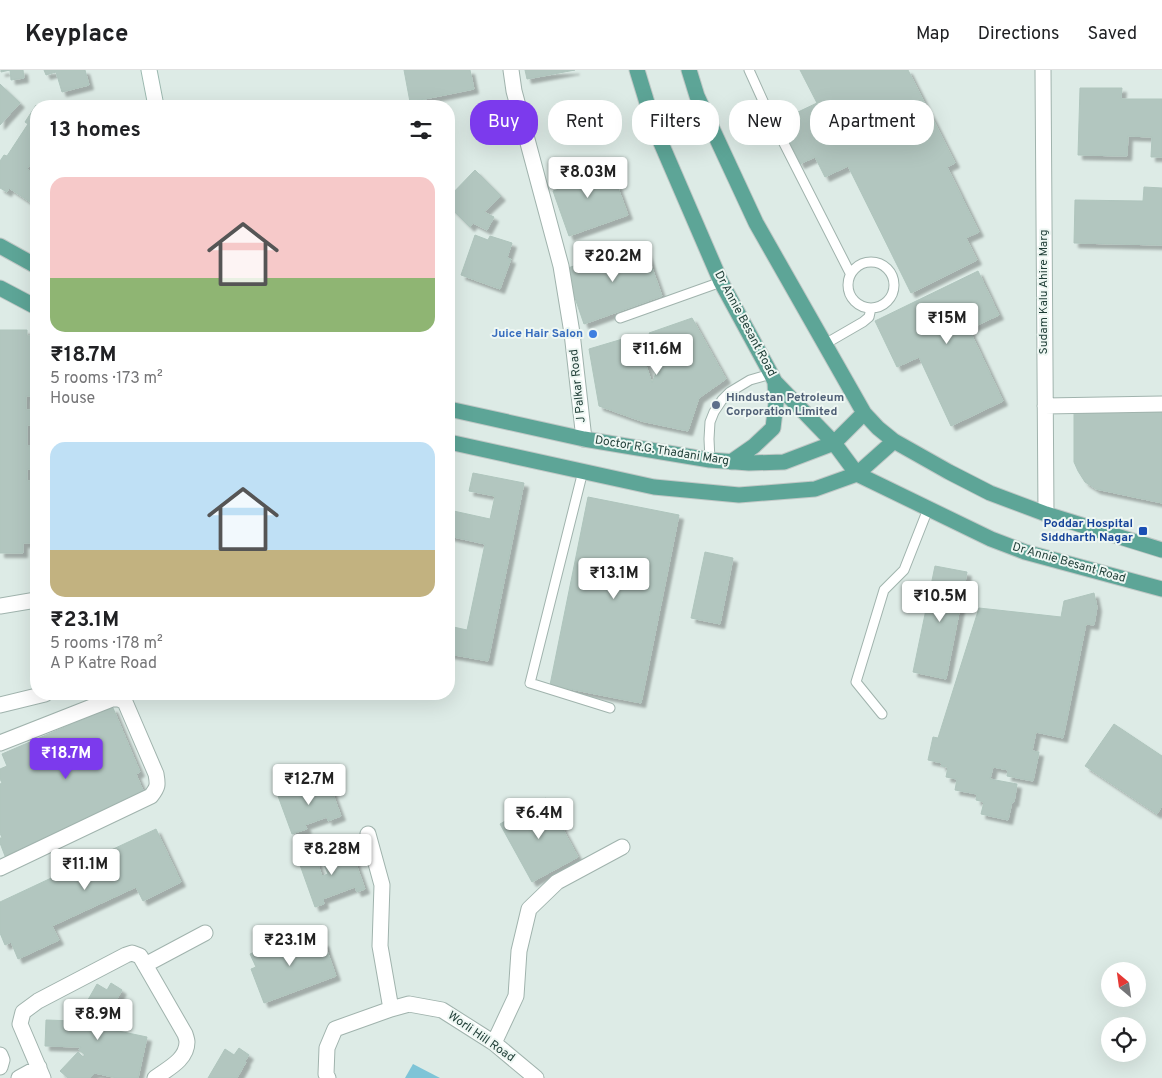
<!DOCTYPE html>
<html lang="en">
<head>
<meta charset="utf-8">
<style>
	body { margin:0; font-family:Overpass,sans-serif; background:#f2f2f2; color:#202124; height:100vh; display:flex; flex-direction:column; font-size:19px; white-space:nowrap }
	* { box-sizing:border-box; margin:0 }
	p { font-size:16px; color:#757577 }
	.icon { flex:none; width:28px; height:28px; fill:none; stroke:currentColor; stroke-width:2; stroke-linecap:round; stroke-linejoin:round }
	.map { position:relative; flex:1; overflow:hidden }
	.details { position:absolute; left:30px; top:30px; width:425px; height:600px; display:flex; flex-direction:column; background:#fff; border-radius:20px; box-shadow:0 5px 20px #0002 }
	.details>* { flex:none }
	.hud { position:absolute; left:470px; top:30px; width:475px; height:45px; display:flex; gap:10px }
	.needle { width:32px; rotate:331deg }
	.tools { position:absolute; left:1101px; top:892px; display:grid; gap:10px }
	.tools a { display:grid; place-items:center; width:45px; height:45px; border-radius:50%; background:#fff; box-shadow:0 5px 20px #0002; font-size:25px }
	.price { position:absolute; translate:-50% -42px; padding:0 11px; border-radius:5px; background:#fff; color:#222; font-size:16px; line-height:32px; filter:drop-shadow(0 1px 2px #0008) }
	.price::after { content:''; position:absolute; left:50%; top:30px; width:15px; height:11px; margin-left:-8px; background:inherit; clip-path:polygon(0 0,100% 0,50% 100%) }
	.price.current { background:#7c3aed; color:#fff }
	ul { padding:0; list-style:none }
	li { display:grid; align-content:center; gap:10px; height:265px; padding:0 20px }
	li span { display:grid; place-items:center; height:155px; border-radius:15px; color:#555 }
	li>.icon { margin-inline-start:auto }
	span .icon { width:90px; height:90px; fill:#fffc; stroke-width:1 }
	li b { font-size:21px }
	h2 { display:flex; justify-content:space-between; align-items:center; height:60px; padding:0 20px; font-size:21px }
	.pill { padding:0 18px; border-radius:20px; background:#fff; box-shadow:0 5px 20px #0002; font-size:18px; line-height:45px }
	.pill.current { background:#7c3aed; color:#fff }
	header { display:flex; align-items:center; gap:30px; box-sizing:border-box; height:70px; padding:0 25px; background:#fff; border-bottom:1px solid #e0e0e0 }
	header strong { font-size:24px }
	nav { display:flex; gap:28px; margin-inline-start:auto; font-size:18px }
	.map>svg:first-child { display:block }
	.water { fill:#7ec4d7 }
	.building { fill:#b2c6bf; stroke:#afc5bd; filter:url(#shadow) }
	.lines { fill:none; stroke-linecap:round; stroke-linejoin:round }
	.lane-casing { stroke:#a0b3ad; stroke-width:11 }
	.street-casing { stroke:#a0b3ad; stroke-width:17 }
	.secondary-casing { stroke:#9bb8af; stroke-width:17 }
	.primary-casing { stroke:#c0c8c6; stroke-width:17 }
	.lane { stroke:#fff; stroke-width:9 }
	.street { stroke:#fff; stroke-width:15 }
	.secondary { stroke:#fff; stroke-width:15 }
	.primary { stroke:#5da597; stroke-width:15 }
	.shop-dot { fill:#3f7fe0; stroke:#eef7f3; stroke-width:2 }
	.service-dot { fill:#5c6f8a; stroke:#eef7f3; stroke-width:2 }
	.transit-dot { fill:#1a4fb4; stroke:#eef7f3; stroke-width:2 }
	.labels { text-anchor:middle; dominant-baseline:central; stroke-width:4; stroke-linejoin:round; paint-order:stroke }
	.street-label { font-size:12px; fill:#1d3c35; stroke:#eef7f3 }
	.shop-label { font-size:12px; font-weight:bold; fill:#366cbe; stroke:#eef7f3; text-anchor:end }
	.service-label { font-size:12px; font-weight:bold; fill:#4e5e75; stroke:#eef7f3; text-anchor:start }
	.transit-label { font-size:12px; font-weight:bold; fill:#164399; stroke:#eef7f3; text-anchor:end }
</style>
</head>
<body>
<header>
<strong>Keyplace</strong>
<nav><a>Map</a><a>Directions</a><a>Saved</a></nav>
</header>
<div class="map">
<svg width="1162" height="1008" viewBox="0 0 1162 1008">
	<defs>
		<filter id="shadow"><feDropShadow dx="4.5" dy="4.5" stdDeviation="1" flood-color="#0004"/></filter>
	</defs>
	<rect width="100%" height="100%" fill="#ddebe6"/>
	<!-- water -->
	<path class="water" d="M413,994l27,14h-35z"/>
	<!-- building -->
	<path class="building" d="M1,0h22l1,8 -13,2 -1,-10 -9,2z
		M44,0h41l4,15 -27,7 -6,-20 -10,3z
		M404,0h66l4,19 -64,13z
		M525,0h50l-48,9z
		M800,0h108l47,93 -8,4 32,65 -13,6 11,22 -66,33 -63,-127 -23,11 -10,-20 -15,7 -18,-36 19,-9 -3,-7 19,-9z
		M0,14l20,19 -20,22z
		M1080,18h42l-1,11h41v58h-11l1,-20 -24,-1 -1,20 -49,-1z
		M36,35l1,1 -1,50 -9,13 9,6v31l-27,-18 -2,4 -7,-4v-27l4,-6 3,1 21,-32 -3,-2z
		M602,92l9,25 6,-2 11,30 -59,21 -16,-45 6,-2 -4,-10z
		M475,100l26,26 -17,16 10,5 -7,13 -14,-7 -3,4 -21,-21v-9z
		M1144,117l18,1v57l-88,-2 1,-43 68,1z
		M475,165l13,5 2,-4 22,7 -5,15 4,1 -11,30 -39,-14z
		M643,172l19,54 -78,28 -19,-55z
		M978,201l21,44 -30,14 34,72 -52,25 -32,-69 -22,10 -22,-46z
		M692,248l34,61 -27,19 -11,33 -47,-10 -42,-15 -10,-57 47,-14 16,48 6,-15 8,-5 -17,-30z
		M0,260h27v6h9v60h-10v14h10v15h-9v21l9,-1v24h-9v12h9v44h-3v18h-10v10h-23z
		M1162,339v94l-66,-14 -11,-7 -7,-11 -4,-9v-52z
		M473,403l51,10 -36,178 -39,-7v-28l18,4 18,-86 -36,-8v-26l41,9 5,-23 -26,-5z
		M588,427l91,18 -38,188 -91,-18z
		M705,482l28,6 -13,66 -29,-6z
		M935,496l32,6 -21,107 -33,-7z
		M1094,523l3,14 -3,18 -8,-1 -23,114 -27,-6 -4,19 7,1 -6,29 -26,-5 1,-6 -15,-3 -3,12 27,5 -3,18h-2l-4,18 -27,-6 3,-12 -8,-2 1,-6 -22,-4 2,-11 -11,-2 2,-10 -7,-1 1,-3 -14,-3 5,-23 5,1 41,-130 82,9 3,-16z
		M113,638l27,64 -4,2 9,21 -140,61 -5,-13v-5h2l-2,-5v-49l2,-1 -2,-4v-10l7,-3 -5,-12 93,-40z
		M1114,654l48,32v50l-5,8 -72,-48z
		M327,708l14,38 -13,5 -1,-4 -22,8 2,4 -15,5 -14,-38 39,-12 -1,-2z
		M546,728l32,59 -46,25 -32,-58z
		M156,759l25,53 -38,19 -7,-14 -84,39 7,14 -41,19 -7,-17 -6,3 -5,-12v-31z
		M350,777l15,42 -8,3 -2,-5 -32,12 1,5 -9,3 -15,-42 16,-6 6,17 6,-2 -7,-17z
		M286,863l7,1 5,4 3,5 1,6 22,-7 12,34 -72,27 -13,-34 5,-2 -6,-13 18,-8 2,2 1,-5 3,-5 6,-4z
		M111,913l11,7 -18,33v5l43,9 -9,41h-21l-22,-5 -5,5h-22l-8,-7 18,-19 5,5 2,-2 -6,-5 2,-3 -36,-1 1,-26 30,1 21,-37 10,6z
		M239,978l10,7 -4,6 1,1 -9,16h-29l17,-29 9,6z"/>
	<g class="lines">
		<defs>
			<path id="lane" d="M749,0l19,42 82,161
				M848 215a23 23 0 1 1 46 0a23 23 0 1 1-46 0Z
				M620,248l101,-36
				M825,274l38,-22 6,-5 2,-9
				M710,390l-1,-21 1,-17 4,-10 8,-12 8,-8 20,-12 21,-6
				M583,401l-53,212 80,25
				M882,644l-26,-32 28,-92 20,-20 24,-61"/>
			<path id="street" d="M511,0l3,21 47,175 11,67 12,106
				M1043,0l3,444
				M1045,336l117,-2
				M0,536l36,-6
				M0,635l45,-11
				M0,673l112,-44h7l6,3 31,72c2,11 2,13 -5,22l-151,72
				M368,764l14,51 -2,61 11,63
				M145,895l60,-32
				M494,973l22,-47 3,-45 10,-42 28,-27 65,-35
				M0,985l2,5 -2,7
				M19,1008l20,-11
				M43,1008l-23,-54 3,-12 15,-11 88,-46 6,-2 8,3 45,78c1,3 2,6 2,8 0,18 -20,27 -32,36
				M328,1008l-2,-4 1,-26 8,-19 56,-20 18,-5 33,6 52,33 42,35"/>
			<path id="secondary" d="M149,0l7,36"/>
			<path id="primary" d="M637,0l18,59 66,153 50,92 4,8 59,61 23,31 134,65 34,13 137,37
				M689,0l8,26 59,127 108,190 14,15 16,13 55,31 41,21 56,21 116,36
				M0,176l36,20
				M0,218l36,19
				M449,339l135,30 126,21 39,3 35,-1 50,-19 30,-30
				M449,372l205,45 85,8 76,-6 42,-15 37,-33
				M731,392l23,-16 19,-18 3,-25 -1,-21"/>
		</defs>
		<!-- lane casing -->
		<use href="#lane" class="lane-casing"/>
		<!-- street casing -->
		<use href="#street" class="street-casing"/>
		<!-- secondary casing -->
		<use href="#secondary" class="secondary-casing"/>
		<!-- primary casing -->
		<use href="#primary" class="primary-casing"/>
		<!-- lane -->
		<use href="#lane" class="lane"/>
		<!-- street -->
		<use href="#street" class="street"/>
		<!-- secondary -->
		<use href="#secondary" class="secondary"/>
		<!-- primary -->
		<use href="#primary" class="primary"/>
	</g>
	<!-- markers -->
	<circle class="shop-dot" cx="593" cy="264" r="5"/>
	<circle class="service-dot" cx="716" cy="335" r="5"/>
	<rect class="transit-dot" x="1138" y="456" width="10" height="10" rx="2.5"/>
	<g class="labels">
		<!-- street labels -->
		<g class="street-label">
			<text transform="translate(1044 222) rotate(-90)">Sudam Kalu Ahire Marg</text>
			<text transform="translate(745 254) rotate(62)">Dr Annie Besant Road</text>
			<text transform="translate(578 316) rotate(-96)">J Palkar Road</text>
			<text transform="translate(662 381) rotate(9)">Doctor R.G. Thadani Marg</text>
			<text transform="translate(1069 493) rotate(16)">Dr Annie Besant Road</text>
			<text transform="translate(481 967) rotate(35)">Worli Hill Road</text>
		</g>
		<!-- shop labels -->
		<g class="shop-label">
			<text x="583" y="264">Juice Hair Salon</text>
		</g>
		<!-- service labels -->
		<g class="service-label">
			<text x="726" y="328">Hindustan Petroleum<tspan x="726" dy="14">Corporation Limited</tspan></text>
		</g>
		<!-- transit labels -->
		<g class="transit-label">
			<text x="1133" y="454">Poddar Hospital<tspan x="1133" dy="14">Siddharth Nagar</tspan></text>
		</g>
	</g>
</svg>
<div class="tools">
<a><svg class="needle" viewBox="-14 -14 28 28"><path d="M0-13l5 13h-10z" fill="#e53935"/><path d="M0 13l5-13h-10z" fill="#757577"/></svg></a>
<a><svg class="icon" aria-label="locate" viewBox="0 0 24 24"><circle cx="12" cy="12" r="6"/><path d="M12 2v4M12 18v4M2 12h4M18 12h4"/></svg></a>
</div>
<b class="price" style="left:588px;top:129px">₹8.03M</b>
<b class="price" style="left:613px;top:213px">₹20.2M</b>
<b class="price" style="left:947px;top:275px">₹15M</b>
<b class="price" style="left:657px;top:306px">₹11.6M</b>
<b class="price" style="left:614px;top:530px">₹13.1M</b>
<b class="price" style="left:940px;top:553px">₹10.5M</b>
<b class="price current" style="left:66px;top:710px">₹18.7M</b>
<b class="price" style="left:309px;top:736px">₹12.7M</b>
<b class="price" style="left:539px;top:770px">₹6.4M</b>
<b class="price" style="left:332px;top:806px">₹8.28M</b>
<b class="price" style="left:85px;top:821px">₹11.1M</b>
<b class="price" style="left:290px;top:897px">₹23.1M</b>
<b class="price" style="left:98px;top:971px">₹8.9M</b>
<div class="hud">
<a class="pill current">Buy</a>
<a class="pill">Rent</a>
<a class="pill">Filters</a>
<a class="pill">New</a>
<a class="pill">Apartment</a>
</div>
<section class="details">
<h2>13 homes<svg class="icon" aria-label="filters" viewBox="0 0 24 24"><path d="M4 7h16M4 17h16"/><circle cx="9" cy="7" r="2"/><circle cx="15" cy="17" r="2"/></svg></h2>
<ul>
<li><span style="background:linear-gradient(#f6c9c9 65%,#8fb573 0)"><svg class="icon" aria-label="home" viewBox="0 0 24 24"><path d="M3 11l9-7 9 7M6 9v11h12V9"/></svg></span><div><b>₹18.7M</b><p>5 rooms · 173 m²</p><p>House</p></div></li>
<li><span style="background:linear-gradient(#bfe0f5 70%,#c2b280 0)"><svg class="icon" aria-label="home" viewBox="0 0 24 24"><path d="M3 11l9-7 9 7M6 9v11h12V9"/></svg></span><div><b>₹23.1M</b><p>5 rooms · 178 m²</p><p>A P Katre Road</p></div></li>
</ul>
</section>
</div>
</body>
</html>
